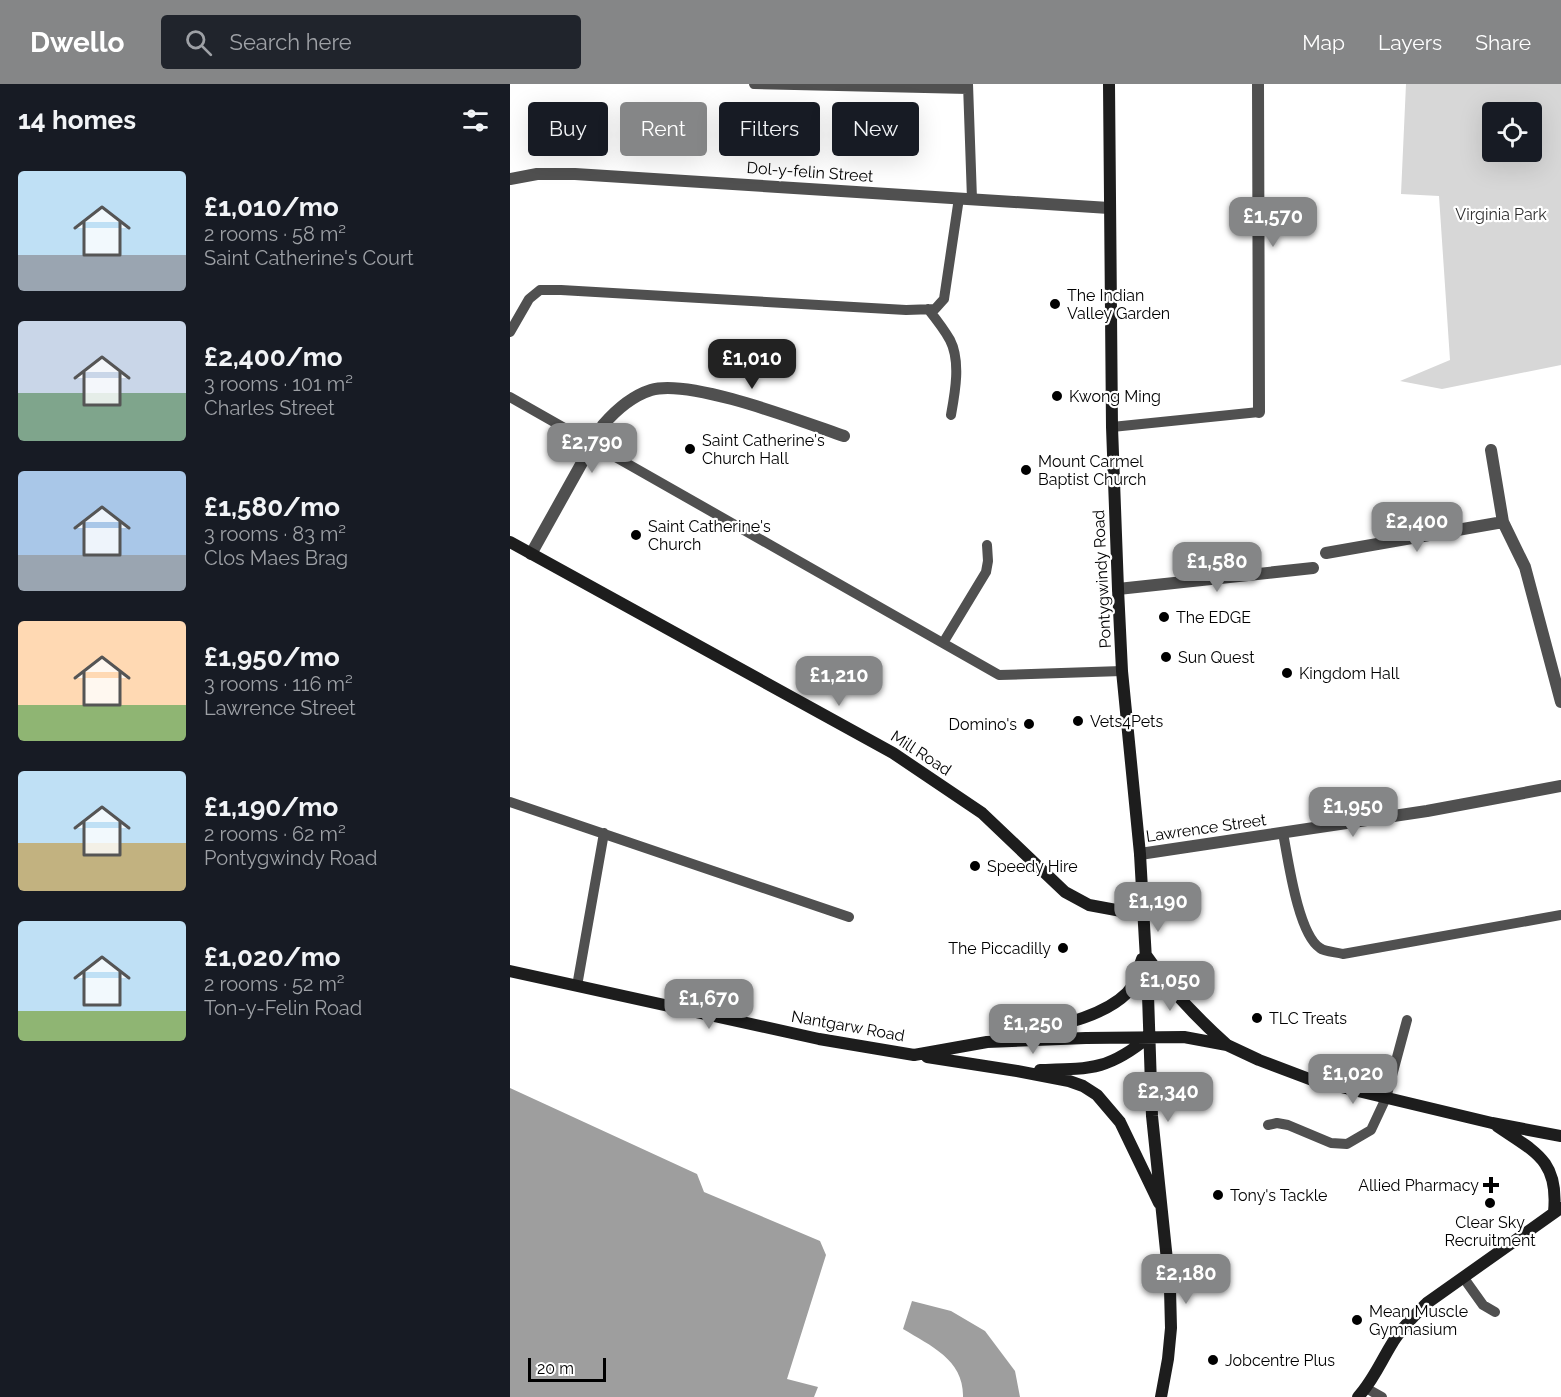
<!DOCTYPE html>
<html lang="en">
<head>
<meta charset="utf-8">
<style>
	body { margin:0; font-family:Raleway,sans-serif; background:#20242c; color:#f1f3f6; height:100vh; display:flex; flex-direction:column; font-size:22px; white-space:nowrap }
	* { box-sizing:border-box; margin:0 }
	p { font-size:20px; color:#9ea1a6 }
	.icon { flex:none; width:33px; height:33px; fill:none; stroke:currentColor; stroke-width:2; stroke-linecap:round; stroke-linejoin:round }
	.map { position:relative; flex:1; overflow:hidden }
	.drawer { display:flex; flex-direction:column; background:#171b24; width:510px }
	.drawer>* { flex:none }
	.hud { position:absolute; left:18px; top:18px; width:570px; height:54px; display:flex; gap:12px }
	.tools { position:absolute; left:972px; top:18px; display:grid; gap:12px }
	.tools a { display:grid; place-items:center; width:60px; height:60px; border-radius:6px; background:#171b24; box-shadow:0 6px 24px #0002; font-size:30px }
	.scale { position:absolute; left:18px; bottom:15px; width:78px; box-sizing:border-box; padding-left:6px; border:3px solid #000; border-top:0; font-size:16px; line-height:21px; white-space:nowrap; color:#000; -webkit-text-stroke:4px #fff; paint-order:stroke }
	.price { position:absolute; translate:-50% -51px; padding:0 14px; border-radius:12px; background:#858687; color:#fff; font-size:20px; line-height:39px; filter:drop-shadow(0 2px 3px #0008) }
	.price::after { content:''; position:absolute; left:50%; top:36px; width:18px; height:14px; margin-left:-9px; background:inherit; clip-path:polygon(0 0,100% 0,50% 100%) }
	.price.selected { background:#222; color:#fff }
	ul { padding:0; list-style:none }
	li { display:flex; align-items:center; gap:18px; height:150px; padding:0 18px }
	li span { display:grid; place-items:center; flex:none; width:168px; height:120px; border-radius:6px; color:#555 }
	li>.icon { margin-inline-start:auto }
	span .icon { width:72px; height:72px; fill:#fffc; stroke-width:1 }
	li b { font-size:26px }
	h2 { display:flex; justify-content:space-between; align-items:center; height:72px; padding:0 18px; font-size:26px }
	.tag { padding:0 21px; border-radius:6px; background:#171b24; box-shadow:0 6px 24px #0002; font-size:21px; line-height:54px }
	.tag.selected { background:#858687; color:#fff }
	header { display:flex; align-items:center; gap:36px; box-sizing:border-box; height:84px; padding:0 30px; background:#858687; color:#fff }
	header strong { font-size:28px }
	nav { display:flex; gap:33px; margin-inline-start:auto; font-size:21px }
	.search { width:420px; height:54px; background:#20242c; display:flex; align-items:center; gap:15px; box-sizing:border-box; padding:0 21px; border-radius:6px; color:#9ea1a6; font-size:22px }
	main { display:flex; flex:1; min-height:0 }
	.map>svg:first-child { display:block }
	.green { fill:#d7d7d7; fill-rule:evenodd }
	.water { fill:#9e9e9e }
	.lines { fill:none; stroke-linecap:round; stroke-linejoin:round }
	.service { stroke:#505050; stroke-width:10 }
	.minor { stroke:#505050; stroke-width:12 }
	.secondary { stroke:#1d1d1d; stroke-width:12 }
	.poi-dot { fill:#000; stroke:#fff; stroke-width:2 }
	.labels { text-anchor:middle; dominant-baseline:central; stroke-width:4.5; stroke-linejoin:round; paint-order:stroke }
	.street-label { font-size:16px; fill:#000; stroke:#fff }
	.park-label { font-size:16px; fill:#2e2e2e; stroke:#fff }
	.poi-label { font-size:16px; fill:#000; stroke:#fff; text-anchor:start }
</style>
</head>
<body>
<header>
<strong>Dwello</strong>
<div class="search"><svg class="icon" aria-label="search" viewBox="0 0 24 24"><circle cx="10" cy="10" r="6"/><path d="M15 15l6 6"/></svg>Search here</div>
<nav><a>Map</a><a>Layers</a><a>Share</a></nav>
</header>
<main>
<section class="drawer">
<h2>14 homes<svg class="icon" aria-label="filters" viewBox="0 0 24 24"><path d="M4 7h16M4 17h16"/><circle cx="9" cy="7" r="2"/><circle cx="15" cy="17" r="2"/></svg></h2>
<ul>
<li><span style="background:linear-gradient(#bfe0f5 70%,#9aa5b1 0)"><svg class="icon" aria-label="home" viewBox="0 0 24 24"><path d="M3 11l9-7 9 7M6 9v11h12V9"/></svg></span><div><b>£1,010/mo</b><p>2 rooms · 58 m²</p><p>Saint Catherine's Court</p></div></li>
<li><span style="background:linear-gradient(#c9d6e8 60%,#7fa58c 0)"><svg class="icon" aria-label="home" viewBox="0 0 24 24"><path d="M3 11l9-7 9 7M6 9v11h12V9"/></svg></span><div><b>£2,400/mo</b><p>3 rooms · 101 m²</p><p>Charles Street</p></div></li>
<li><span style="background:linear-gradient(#a9c7e8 70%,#9aa5b1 0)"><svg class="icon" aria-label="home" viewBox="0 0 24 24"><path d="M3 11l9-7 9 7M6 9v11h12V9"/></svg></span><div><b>£1,580/mo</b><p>3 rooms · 83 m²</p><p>Clos Maes Brag</p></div></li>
<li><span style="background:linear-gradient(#ffd9b3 70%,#8fb573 0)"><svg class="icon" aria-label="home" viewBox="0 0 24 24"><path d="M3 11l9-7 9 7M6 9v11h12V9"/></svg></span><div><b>£1,950/mo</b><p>3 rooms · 116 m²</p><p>Lawrence Street</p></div></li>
<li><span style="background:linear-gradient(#bfe0f5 60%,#c2b280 0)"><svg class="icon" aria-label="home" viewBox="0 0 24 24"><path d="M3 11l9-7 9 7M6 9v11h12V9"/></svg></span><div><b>£1,190/mo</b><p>2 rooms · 62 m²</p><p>Pontygwindy Road</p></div></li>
<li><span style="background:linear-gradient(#bfe0f5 75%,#8fb573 0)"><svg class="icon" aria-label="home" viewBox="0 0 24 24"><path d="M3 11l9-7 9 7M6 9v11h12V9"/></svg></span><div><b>£1,020/mo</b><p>2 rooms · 52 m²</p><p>Ton-y-Felin Road</p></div></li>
</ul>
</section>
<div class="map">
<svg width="1051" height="1313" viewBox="0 0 1051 1313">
	<rect width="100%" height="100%" fill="#fff"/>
	<!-- green -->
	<path class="green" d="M896,0h155v281l-119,24 -42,-8 50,-21 -11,-164 -38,-2zM982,28h40v40h-40z"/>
	<!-- water -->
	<path class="water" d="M0,1004l187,86 7,18 116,49 6,14 -39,124 31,8 -4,10h-304z
		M402,1217l39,10 34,20 30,40 5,26h-57c1,-37 -32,-51 -60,-68z"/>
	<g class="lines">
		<!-- service -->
		<path class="service" d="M244,0l214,5
			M458,0l4,115
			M418,225c8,10 16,20 22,31 11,21 5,53 1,75
			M0,248l19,-33 11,-9h21l345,20 29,-1 9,-10 15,-101
			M0,313l489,278 123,-4
			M602,343l147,-15
			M433,559l43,-71 2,-11 -1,-16
			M0,718l339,115
			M773,749c5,26 15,101 37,115 5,4 16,4 23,6l218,-39
			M67,902l27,-153
			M758,1041l9,-2 11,2 43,18 16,1 24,-14 15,-32 21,-78
			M953,1193l20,28 12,7
			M856,1304l16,9"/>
		<!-- minor -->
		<path class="minor" d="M748,0l1,328
			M0,95l27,-5h38l534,34
			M981,366l12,72 22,45 36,135
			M816,469l177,-31
			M21,470l72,-129c13,-15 29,-29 48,-35 39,-12 152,32 193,46
			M608,505l195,-21
			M630,770l287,-43 134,-25"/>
		<!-- secondary -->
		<path class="secondary" d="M599,0l3,343 6,162 4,82 18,183 8,141 4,121 18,173 1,39 -3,31 -7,38
			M0,458l383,211 89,60 83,79 24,13 54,10
			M636,871c23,34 50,62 80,89
			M0,887l309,68 95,16 73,-13 99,-4 98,-1 43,8 32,15 53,20 180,43 69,13
			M501,952c36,-9 89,-16 116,-43 9,-9 11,-23 15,-34
			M417,973l90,14 52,10 14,5 14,9 23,27 39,81
			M530,986c51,-1 69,0 110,-34
			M987,1042c38,26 62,34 57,86
			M848,1313c15,-16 23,-36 35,-55 9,-15 22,-27 34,-39l134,-95"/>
	</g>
	<!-- markers -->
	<g class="poi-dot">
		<circle cx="545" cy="220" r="6"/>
		<circle cx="547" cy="312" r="6"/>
		<circle cx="180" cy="365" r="6"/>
		<circle cx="516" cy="386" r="6"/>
		<circle cx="126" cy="451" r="6"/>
		<circle cx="654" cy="533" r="6"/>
		<circle cx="656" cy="573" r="6"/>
		<circle cx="777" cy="589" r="6"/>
		<circle cx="568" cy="637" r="6"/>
		<circle cx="519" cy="640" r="6"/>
		<circle cx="465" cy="782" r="6"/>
		<circle cx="553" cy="864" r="6"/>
		<circle cx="747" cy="934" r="6"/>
		<path d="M978 1092h6v6h6v6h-6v6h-6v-6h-6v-6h6z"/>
		<circle cx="708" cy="1111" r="6"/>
		<circle cx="980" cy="1119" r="6"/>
		<circle cx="847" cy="1236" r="6"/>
		<circle cx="703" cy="1276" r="6"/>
	</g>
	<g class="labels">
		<!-- street labels -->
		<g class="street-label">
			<text transform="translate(300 88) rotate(4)">Dol-y-felin Street</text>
			<text transform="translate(592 495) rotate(-93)">Pontygwindy Road</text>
			<text transform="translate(411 669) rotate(33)">Mill Road</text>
			<text transform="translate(696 744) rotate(-8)">Lawrence Street</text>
			<text transform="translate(338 942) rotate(10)">Nantgarw Road</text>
		</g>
		<!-- park labels -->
		<g class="park-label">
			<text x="991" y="130">Virginia Park</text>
		</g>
		<!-- poi labels -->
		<g class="poi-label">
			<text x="557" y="211">The Indian<tspan x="557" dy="18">Valley Garden</tspan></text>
			<text x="559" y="312">Kwong Ming</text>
			<text x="192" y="356">Saint Catherine's<tspan x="192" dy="18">Church Hall</tspan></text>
			<text x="528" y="377">Mount Carmel<tspan x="528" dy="18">Baptist Church</tspan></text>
			<text x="138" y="442">Saint Catherine's<tspan x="138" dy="18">Church</tspan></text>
			<text x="666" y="533">The EDGE</text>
			<text x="668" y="573">Sun Quest</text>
			<text x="789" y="589">Kingdom Hall</text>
			<text x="580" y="637">Vets4Pets</text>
			<text x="507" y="640" text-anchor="end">Domino's</text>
			<text x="477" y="782">Speedy Hire</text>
			<text x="541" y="864" text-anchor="end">The Piccadilly</text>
			<text x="759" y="934">TLC Treats</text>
			<text x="969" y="1101" text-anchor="end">Allied Pharmacy</text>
			<text x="720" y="1111">Tony's Tackle</text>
			<text x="980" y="1138" text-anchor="middle">Clear Sky<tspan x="980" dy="18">Recruitment</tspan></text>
			<text x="859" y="1227">Mean Muscle<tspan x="859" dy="18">Gymnasium</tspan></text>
			<text x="715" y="1276">Jobcentre Plus</text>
		</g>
	</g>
</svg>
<div class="tools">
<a><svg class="icon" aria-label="locate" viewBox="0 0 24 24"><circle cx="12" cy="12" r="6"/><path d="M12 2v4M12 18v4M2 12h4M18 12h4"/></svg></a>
</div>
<div class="scale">20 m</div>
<b class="price" style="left:763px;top:164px">£1,570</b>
<b class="price selected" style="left:242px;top:306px">£1,010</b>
<b class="price" style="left:82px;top:390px">£2,790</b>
<b class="price" style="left:907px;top:469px">£2,400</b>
<b class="price" style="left:707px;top:509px">£1,580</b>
<b class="price" style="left:329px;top:623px">£1,210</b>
<b class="price" style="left:843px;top:754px">£1,950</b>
<b class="price" style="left:648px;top:849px">£1,190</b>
<b class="price" style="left:660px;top:928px">£1,050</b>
<b class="price" style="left:199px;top:946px">£1,670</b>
<b class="price" style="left:523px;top:971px">£1,250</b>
<b class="price" style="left:843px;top:1021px">£1,020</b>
<b class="price" style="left:658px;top:1039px">£2,340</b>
<b class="price" style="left:676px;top:1221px">£2,180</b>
<div class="hud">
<a class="tag">Buy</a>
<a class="tag selected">Rent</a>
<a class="tag">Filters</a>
<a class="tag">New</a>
</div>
</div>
</main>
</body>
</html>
